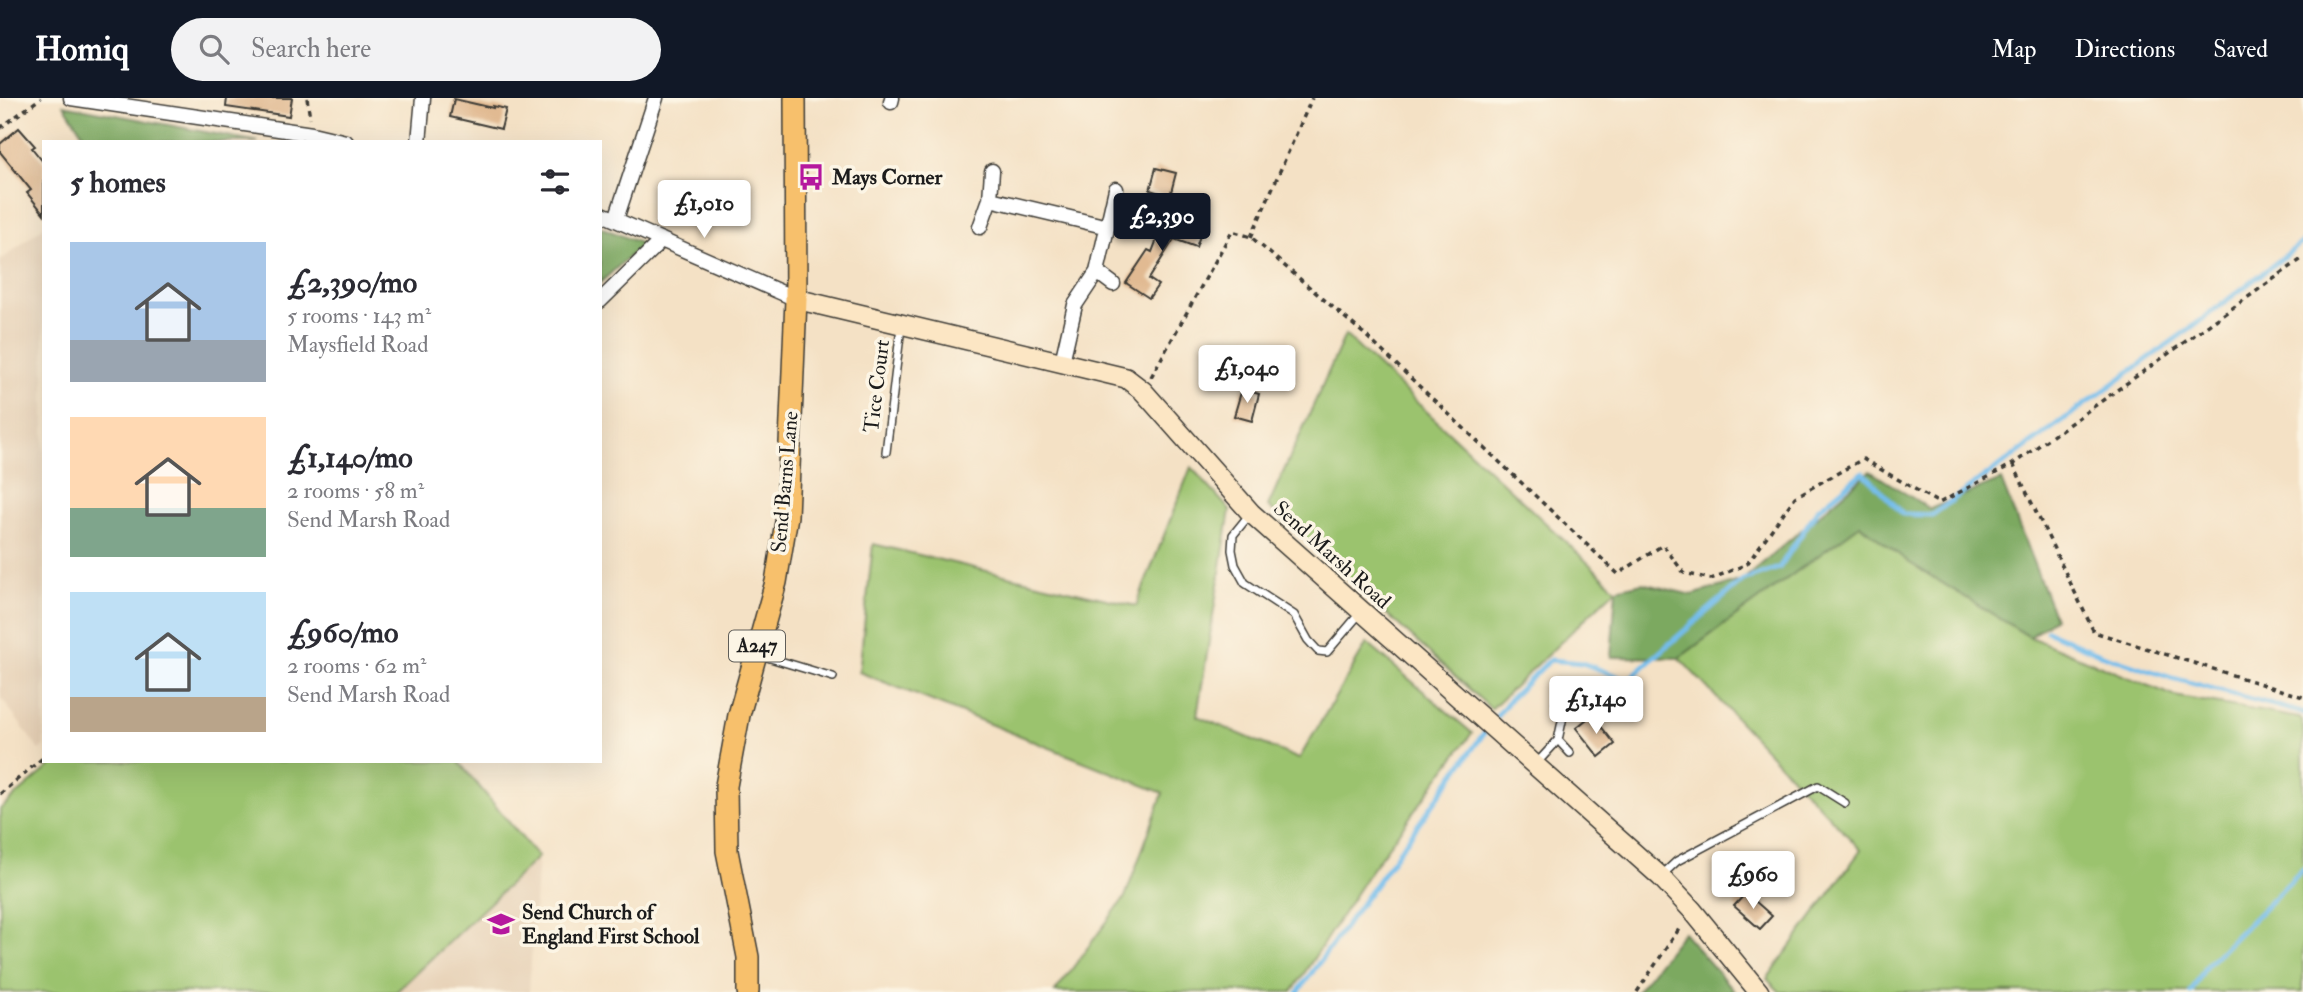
<!DOCTYPE html>
<html lang="en">
<head>
<meta charset="utf-8">
<style>
	body { margin:0; font-family:"IM FELL Double Pica",serif; background:#f2f2f3; color:#2b2b33; height:100vh; display:flex; flex-direction:column; font-size:26px; white-space:nowrap }
	* { box-sizing:border-box; margin:0 }
	p { font-size:23px; color:#7c7c81 }
	.icon { flex:none; width:38px; height:38px; fill:none; stroke:currentColor; stroke-width:2; stroke-linecap:round; stroke-linejoin:round }
	.map { position:relative; flex:1; overflow:hidden }
	.side { position:absolute; left:42px; top:42px; width:560px; height:623px; display:flex; flex-direction:column; background:#fff; border-radius:0px; box-shadow:0 7px 28px #0002 }
	.side>* { flex:none }
	.price { position:absolute; translate:-50% -60px; padding:0 16px; border-radius:7px; background:#fff; color:#222; font-size:23px; line-height:46px; filter:drop-shadow(0 2px 4px #0008) }
	.price::after { content:''; position:absolute; left:50%; top:42px; width:21px; height:16px; margin-left:-10px; background:inherit; clip-path:polygon(0 0,100% 0,50% 100%) }
	.price.on { background:#111827; color:#fff }
	ul { padding:0; list-style:none }
	li { display:flex; align-items:center; gap:21px; height:175px; padding:0 28px }
	li span { display:grid; place-items:center; flex:none; width:196px; height:140px; border-radius:0px; color:#555 }
	li>.icon { margin-inline-start:auto }
	span .icon { width:84px; height:84px; fill:#fffc; stroke-width:1 }
	li b { font-size:30px }
	h2 { display:flex; justify-content:space-between; align-items:center; height:84px; padding:0 28px; font-size:30px }
	header { display:flex; align-items:center; gap:42px; box-sizing:border-box; height:98px; padding:0 35px; background:#111827; color:#fff }
	header strong { font-size:33px }
	nav { display:flex; gap:38px; margin-inline-start:auto; font-size:24px }
	.search { width:490px; height:63px; background:#f2f2f3; display:flex; align-items:center; gap:18px; box-sizing:border-box; padding:0 24px; border-radius:38px; color:#7c7c81; font-size:26px }
	.map>svg:first-child { display:block }
	.built { fill:#e6d0b5 }
	.green { fill:#9bc36e; stroke:#5c7045; stroke-width:2 }
	.forest { fill:#7ca961; stroke:#4c623e; stroke-width:2 }
	.lines { fill:none; stroke-linecap:round; stroke-linejoin:round }
	.stream { stroke:#73bdec; stroke-width:5 }
	.building { fill:#e1ba92 }
	.service-casing { stroke:#3c3a35; stroke-width:10 }
	.minor-casing { stroke:#3c3a35; stroke-width:17 }
	.secondary-casing { stroke:#3c3a35; stroke-width:22 }
	.primary-casing { stroke:#3c3a35; stroke-width:24 }
	.path { stroke:#3c3a35; stroke-width:3.5; stroke-dasharray:5 5; stroke-linecap:butt }
	.service { stroke:#fff; stroke-width:7 }
	.minor { stroke:#fff; stroke-width:14 }
	.secondary { stroke:#fce6c4; stroke-width:19 }
	.primary { stroke:#f7c06c; stroke-width:21 }
	.labels { text-anchor:middle; dominant-baseline:central; stroke-width:7; stroke-linejoin:round; paint-order:stroke }
	.shield { fill:#fcf5e5; stroke:#5f5d58; stroke-width:2 }
	.shield-label { font-size:19px; font-weight:bold; fill:#1c1c1c }
	.poi-label { font-size:21px; font-weight:bold; fill:#1c1c1c; stroke:#fcf5e5; text-anchor:start }
	.street-label { font-size:21px; fill:#1c1c1c; stroke:#fcf5e5 }
</style>
</head>
<body>
<header>
<strong>Homiq</strong>
<div class="search"><svg class="icon" aria-label="search" viewBox="0 0 24 24"><circle cx="10" cy="10" r="6"/><path d="M15 15l6 6"/></svg>Search here</div>
<nav><a>Map</a><a>Directions</a><a>Saved</a></nav>
</header>
<div class="map">
<svg width="2303" height="894" viewBox="0 0 2303 894">
	<rect width="100%" height="100%" fill="#fcf5e5"/>
	<filter id="ink" filterUnits="userSpaceOnUse"><feTurbulence type="fractalNoise" baseFrequency=".0143" numOctaves="2"/><feDisplacementMap in="SourceGraphic" scale="14" xChannelSelector="R" yChannelSelector="G"/><feConvolveMatrix kernelMatrix="1 2 1 2 8 2 1 2 1" color-interpolation-filters="sRGB"/></filter>
	<filter id="wash" filterUnits="userSpaceOnUse"><feTurbulence type="fractalNoise" baseFrequency=".00686" numOctaves="4" result="noise"/><feDisplacementMap in="SourceGraphic" scale="28" xChannelSelector="R" yChannelSelector="G"/><feGaussianBlur stdDeviation="1.57" result="paint"/><feColorMatrix in="noise" values="0 0 0 0 0 0 0 0 0 0 0 0 0 0 0 0 0 1.4 0 .05"/><feComposite in="paint" operator="in"/></filter>
	<g filter="url(#wash)">
		<rect width="100%" height="100%" fill="#f4e1c5"/>
		<!-- built -->
		<path class="built" d="M44,128v520l-5,4 -39,-54v-435z
			M538,759l-9,135h-133z"/>
		<!-- green -->
		<path class="green" d="M1345,237l271,254 -125,120 -223,-203z
			M1191,369l39,43 -33,206 102,43 68,-116 105,90 -101,137 -79,122h-237l70,-95 38,-104 -304,-121 14,-128 263,62z
			M1860,426l50,39 120,74 144,59 125,22 4,3v271h-523l-13,-13 94,-129 -182,-192z
			M56,663h402l80,96 -142,135h-396v-183z"/>
		<!-- forest -->
		<path class="forest" d="M64,7l194,37h-170z
			M600,129l43,17 -43,39z
			M1870,373l60,38 71,-29 54,138 -25,19 -120,-74 -50,-38 -181,133 -68,-1 5,-68 26,-6 50,12 51,-15z
			M1683,834l52,60h-99z"/>
		<g class="lines">
			<!-- stream -->
			<path class="stream" d="M2047,533l53,23 69,23 134,36
				M1497,618l14,-18 39,-38 32,3 46,17 115,-100 36,-12 39,-59 45,-37 40,42 29,1 264,-191 107,-82
				M1298,894l186,-259
				M2191,894l15,-26 97,-97"/>
		</g>
		<g id="blocks">
			<!-- building -->
			<path class="building" d="M227,0h65l-3,18 -63,-9z
				M454,1l39,9v-2l13,3 -5,20 -51,-12z
				M19,30l16,18 -3,2 12,15v51l-17,-21 4,-3 -31,-38v-8z
				M1156,70l20,5 -6,23 -20,-6z
				M1166,118l36,14 -6,17 -22,-8 -25,40 9,6 -9,13 -23,-15 22,-33 4,2z
				M1242,291l17,5 -7,27 -18,-5z
				M1558,588l22,7 -6,17 -22,-7z
				M1592,617l23,29 -16,13 -23,-29z
				M1746,795l26,23 -12,13 -26,-23z"/>
		</g>
	</g>
	<g filter="url(#ink)">
		<use href="#blocks" fill-opacity="0" stroke="#3c3a35" stroke-width="2"/>
		<g class="lines">
			<defs>
				<path id="service" d="M886,354l15,-125
					M1250,416l-17,21 -1,15 3,15 10,18 49,32 14,25 10,11 9,1 34,-40
					M757,556l76,23
					M1558,642l12,13
					M1535,667l23,-25 6,-28
					M1662,777l15,-14 141,-75 27,17"/>
				<path id="minor" d="M71,0l241,36 34,8
					M891,4l1,-4
					M419,44l4,-44
					M992,73l-2,28 118,28
					M600,115l196,86
					M616,121l40,-121
					M980,129l10,-28
					M1097,174l16,12
					M600,203l62,-61
					M1062,264l13,-57 22,-33 19,-83"/>
				<path id="secondary" d="M796,201l330,79 17,13 108,122 410,364 31,33 67,82"/>
				<path id="primary" d="M748,894v-35l-21,-106 -1,-65 13,-71 37,-133 11,-66 9,-217 -1,-201"/>
			</defs>
			<!-- service casing -->
			<use href="#service" class="service-casing"/>
			<!-- minor casing -->
			<use href="#minor" class="minor-casing"/>
			<!-- secondary casing -->
			<use href="#secondary" class="secondary-casing"/>
			<!-- primary casing -->
			<use href="#primary" class="primary-casing"/>
			<!-- path -->
			<path class="path" d="M307,0l3,20
				M0,30l41,-30
				M1251,139l61,-139
				M1151,279l81,-146 19,6 112,96 255,241 45,-29 21,28 27,6 36,-15 48,-67 68,-38 76,44 74,-39 290,-206
				M2013,366l81,168 209,65
				M0,696l44,-37
				M1637,894l44,-66"/>
			<!-- service -->
			<use href="#service" class="service"/>
			<!-- minor -->
			<use href="#minor" class="minor"/>
			<!-- secondary -->
			<use href="#secondary" class="secondary"/>
			<!-- primary -->
			<use href="#primary" class="primary"/>
		</g>
	</g>
	<!-- icons -->
	<defs>
		<symbol id="bus-bare" viewBox="-9 -9 18 18"><path d="M-5-6H5V4H4V6H2V4H-2V6H-4V4H-5ZM-3.5-4V0h7V-4ZM-3.5 1.2v1.5H-2V1.2ZM2 1.2v1.5H3.5V1.2Z" fill="#b5179e" stroke="#fcf5e5" stroke-width="2.5" paint-order="stroke"/></symbol>
		<symbol id="school-bare" viewBox="-9 -9 18 18"><path d="M0-5L7-2L0 1L-7-2ZM-4 1L0 2.5L4 1V4Q0 6-4 4Z" fill="#b5179e" stroke="#fcf5e5" stroke-width="2.5" paint-order="stroke"/></symbol>
	</defs>
	<g fill-rule="evenodd">
		<use href="#bus-bare" x="792" y="60" width="38" height="38"/>
		<use href="#school-bare" x="482" y="807" width="38" height="38"/>
	</g>
	<g class="labels">
		<!-- shield labels -->
		<rect class="shield" x="729" y="532.5" width="56" height="31" rx="5"/>
		<g class="shield-label">
			<text x="757" y="548">A247</text>
		</g>
		<!-- poi labels -->
		<g class="poi-label">
			<text x="832" y="79">Mays Corner</text>
			<text x="522" y="814">Send Church of<tspan x="522" dy="24">England First School</tspan></text>
		</g>
		<!-- street labels -->
		<g class="street-label">
			<text transform="translate(877 288) rotate(-83)">Tice Court</text>
			<text transform="translate(785 384) rotate(-85)">Send Barns Lane</text>
			<text transform="translate(1332 457) rotate(42)">Send Marsh Road</text>
		</g>
	</g>
</svg>
<b class="price" style="left:704px;top:142px">£1,010</b>
<b class="price on" style="left:1162px;top:155px">£2,390</b>
<b class="price" style="left:1247px;top:307px">£1,040</b>
<b class="price" style="left:1596px;top:638px">£1,140</b>
<b class="price" style="left:1753px;top:813px">£960</b>
<section class="side">
<h2>5 homes<svg class="icon" aria-label="filters" viewBox="0 0 24 24"><path d="M4 7h16M4 17h16"/><circle cx="9" cy="7" r="2"/><circle cx="15" cy="17" r="2"/></svg></h2>
<ul>
<li><span style="background:linear-gradient(#a9c7e8 70%,#9aa5b1 0)"><svg class="icon" aria-label="home" viewBox="0 0 24 24"><path d="M3 11l9-7 9 7M6 9v11h12V9"/></svg></span><div><b>£2,390/mo</b><p>5 rooms · 143 m²</p><p>Maysfield Road</p></div></li>
<li><span style="background:linear-gradient(#ffd9b3 65%,#7fa58c 0)"><svg class="icon" aria-label="home" viewBox="0 0 24 24"><path d="M3 11l9-7 9 7M6 9v11h12V9"/></svg></span><div><b>£1,140/mo</b><p>2 rooms · 58 m²</p><p>Send Marsh Road</p></div></li>
<li><span style="background:linear-gradient(#bfe0f5 75%,#b9a48a 0)"><svg class="icon" aria-label="home" viewBox="0 0 24 24"><path d="M3 11l9-7 9 7M6 9v11h12V9"/></svg></span><div><b>£960/mo</b><p>2 rooms · 62 m²</p><p>Send Marsh Road</p></div></li>
</ul>
</section>
</div>
</body>
</html>
